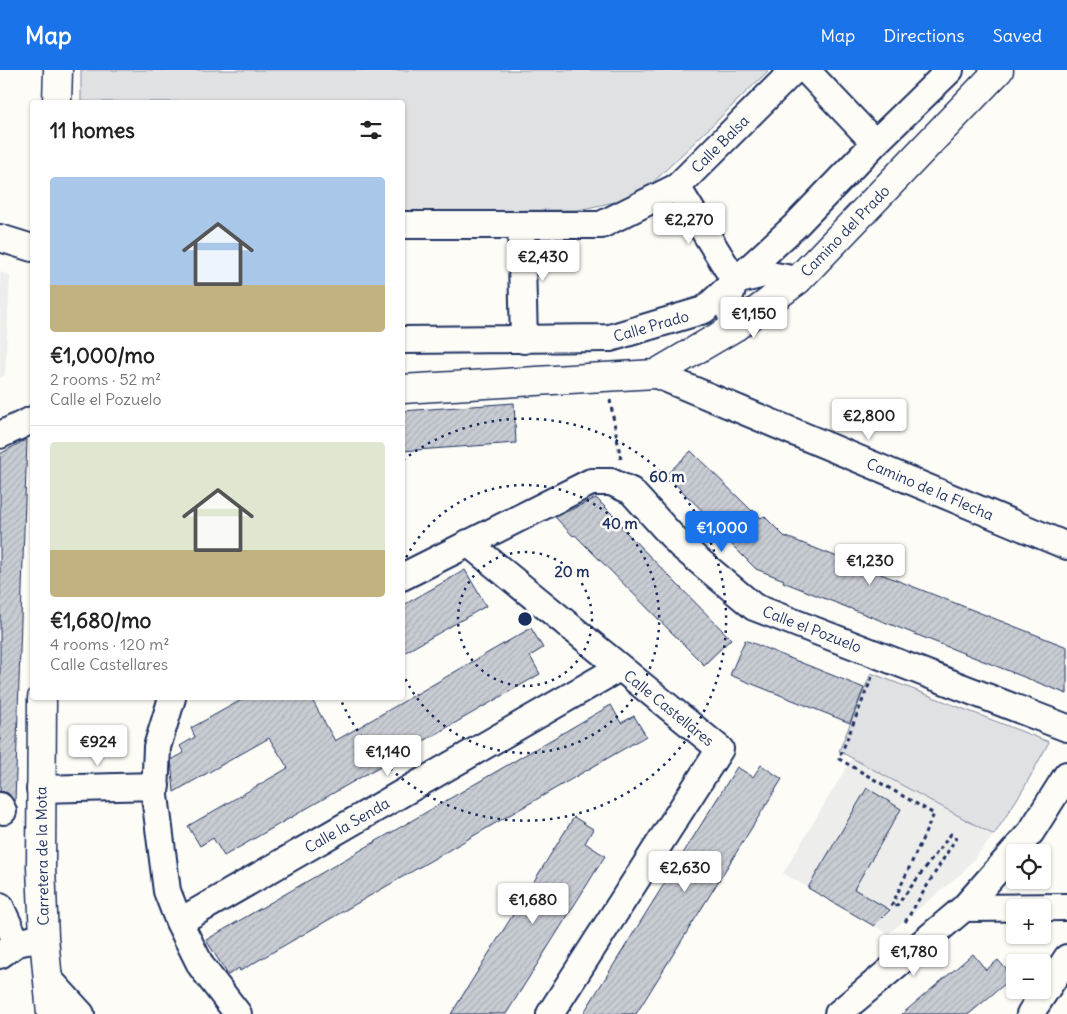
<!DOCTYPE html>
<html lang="en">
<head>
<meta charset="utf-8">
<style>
	body { margin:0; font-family:Delius,sans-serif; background:#f6f6f6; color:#222; height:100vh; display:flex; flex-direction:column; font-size:19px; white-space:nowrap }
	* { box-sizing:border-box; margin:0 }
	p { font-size:16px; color:#767676 }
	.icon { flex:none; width:28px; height:28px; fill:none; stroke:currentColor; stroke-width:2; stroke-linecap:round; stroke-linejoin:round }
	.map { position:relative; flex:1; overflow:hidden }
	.details { position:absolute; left:30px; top:30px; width:375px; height:600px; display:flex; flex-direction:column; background:#fff; border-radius:5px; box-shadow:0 1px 4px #0004 }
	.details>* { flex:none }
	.fabs { position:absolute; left:1006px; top:774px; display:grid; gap:10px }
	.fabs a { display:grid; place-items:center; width:45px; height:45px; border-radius:5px; background:#fff; box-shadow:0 1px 4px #0004; font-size:25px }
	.price { position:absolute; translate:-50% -42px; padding:0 11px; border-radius:5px; background:#fff; color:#222; font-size:16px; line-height:32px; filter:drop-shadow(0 1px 2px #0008) }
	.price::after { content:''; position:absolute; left:50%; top:30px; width:15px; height:11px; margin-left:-8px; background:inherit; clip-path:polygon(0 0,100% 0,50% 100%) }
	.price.current { background:#1a73e8; color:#fff }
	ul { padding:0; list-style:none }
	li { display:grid; align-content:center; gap:10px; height:265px; padding:0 20px }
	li+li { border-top:1px solid #e0e0e0 }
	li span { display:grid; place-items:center; height:155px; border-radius:5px; color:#555 }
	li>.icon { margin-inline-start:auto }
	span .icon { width:90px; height:90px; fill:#fffc; stroke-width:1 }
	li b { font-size:21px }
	h2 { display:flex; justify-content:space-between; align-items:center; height:60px; padding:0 20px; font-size:21px }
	header { display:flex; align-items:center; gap:30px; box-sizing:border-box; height:70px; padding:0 25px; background:#1a73e8; color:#fff }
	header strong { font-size:24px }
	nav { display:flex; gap:28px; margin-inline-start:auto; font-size:18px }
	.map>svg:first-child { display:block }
	.built { fill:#edeeec }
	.green { fill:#e0e1e3; stroke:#7e88a0 }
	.building { fill:url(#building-hatch); stroke:#1b2f5e }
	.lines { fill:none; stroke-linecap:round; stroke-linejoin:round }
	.minor-casing { stroke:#1b2f5e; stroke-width:30 }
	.major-casing { stroke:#1b2f5e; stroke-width:31 }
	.path { stroke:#1b2f5e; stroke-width:3; stroke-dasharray:4 4; stroke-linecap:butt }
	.minor { stroke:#fdfcf7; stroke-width:26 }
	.major { stroke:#fdfcf7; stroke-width:28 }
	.ring { fill:none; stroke:#1b2f5e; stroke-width:2.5; stroke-dasharray:2.5 5 }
	.labels { text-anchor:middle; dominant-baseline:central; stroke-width:5; stroke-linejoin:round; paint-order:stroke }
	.street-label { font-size:15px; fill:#1b2f5e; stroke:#fdfcf7 }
	.centre { fill:#1b2f5e; stroke:#fdfcf7; stroke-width:2.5 }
	.ring-label { font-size:15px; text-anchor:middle; font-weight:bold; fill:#1b2f5e; stroke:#fdfcf7; stroke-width:5; stroke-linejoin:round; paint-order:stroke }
</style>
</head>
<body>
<header>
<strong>Map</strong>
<nav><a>Map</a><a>Directions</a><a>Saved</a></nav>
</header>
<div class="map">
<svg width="1067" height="944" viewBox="0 0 1067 944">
	<defs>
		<pattern id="building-hatch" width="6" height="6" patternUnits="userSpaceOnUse" patternTransform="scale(1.25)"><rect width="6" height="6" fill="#c9ccd3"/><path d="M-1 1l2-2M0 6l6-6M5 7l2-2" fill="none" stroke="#acb0b8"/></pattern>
	</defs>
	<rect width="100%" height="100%" fill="#fdfcf7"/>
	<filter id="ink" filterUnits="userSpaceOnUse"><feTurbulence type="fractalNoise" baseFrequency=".02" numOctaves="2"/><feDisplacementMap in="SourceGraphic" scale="10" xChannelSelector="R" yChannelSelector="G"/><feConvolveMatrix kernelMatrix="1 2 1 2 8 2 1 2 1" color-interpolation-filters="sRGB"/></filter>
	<g filter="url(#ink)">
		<!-- built -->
		<path class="built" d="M0,202l10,4 -5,99 -5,3z
			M852,688l142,77 -32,38 -74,61 -105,-61z"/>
		<!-- green -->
		<path class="green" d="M81,0h688l-131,127 -60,13 -175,1 -1,-109h-321z
			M871,603l178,69 -25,46 -30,47 -155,-84z"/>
		<!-- building -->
		<path class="building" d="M514,333l2,40 -114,8v-40z
			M27,369l-12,363 -7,-9 -8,-2v-337z
			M691,381l61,60 1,-1 8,8 3,-2 20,20 283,111v47l-284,-112 1,-2 -28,-11 -24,-24 3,-2 -69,-68z
			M596,428l25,25 -2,2 112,114 -27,26 -129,-130 -2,1 -18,-19z
			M465,500l21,36 -84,48v-48z
			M531,558l12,20 -13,8 10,18 -316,182 -11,-18 -13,8 -12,-20 100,-58 -19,-30 -95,54 -3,-32 13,-7 -4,-7 15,-9 -4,-9 54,-30h66l24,43z
			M745,570l119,48 -14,35 -120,-48z
			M611,635l10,18 13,-7 12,20 -406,235 -1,-3 -11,7 -22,-35z
			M761,695l21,14 -146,235h-53l154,-247 16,10z
			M867,718l34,21 -47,80 36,21 -16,16 -66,-38z
			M574,747l19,12 -8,14 20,13 -99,158h-55z
			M973,884l13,16 12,-10 15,17 -44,37h-67z"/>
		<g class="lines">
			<defs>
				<path id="minor" d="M806,0l69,73
					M677,117l58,94
					M402,155h199l76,-38 117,-117
					M521,155l3,115
					M0,168l32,10
					M735,257l-8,-23 8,-23 29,-7 34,6
					M402,270l208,-2 94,-28 91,-84 80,-83 75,-73
					M655,304l412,172
					M0,365l32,-15
					M468,473l252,206 -170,265
					M402,507l189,-95h20l20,9 49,54 74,62 313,121
					M172,628l-15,49 -2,49 12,95 12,31 22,44 37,48
					M40,719l116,-3
					M0,736l3,5
					M0,836l17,37
					M964,838l103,-1
					M179,852l440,-254
					M0,885l17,-12 27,-6
					M49,909l32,35
					M838,944l126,-106 67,-76 36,-57
					M1030,944l37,-56"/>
				<path id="major" d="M57,32l1,-32
					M402,319l253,-15 80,-47 63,-47 201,-210
					M42,628l-1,169 3,70 7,77"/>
			</defs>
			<!-- minor casing -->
			<use href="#minor" class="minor-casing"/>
			<!-- major casing -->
			<use href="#major" class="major-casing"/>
			<!-- path -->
			<path class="path" d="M610,330l11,60
				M872,607l-33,82 95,55 -42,91 3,3 56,-74 5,4 -52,86"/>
			<!-- minor -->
			<use href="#minor" class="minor"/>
			<!-- major -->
			<use href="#major" class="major"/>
		</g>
	</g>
	<!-- distance rings -->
	<g class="ring">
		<circle cx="525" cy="549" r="67"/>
		<path d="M403 494A134 134 0 1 1 403 604"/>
		<path d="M403 390A201 201 0 1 1 340 628"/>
	</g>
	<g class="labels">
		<!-- street labels -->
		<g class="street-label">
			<text transform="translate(720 74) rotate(-45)">Calle Balsa</text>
			<text transform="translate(845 161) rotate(-46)">Camino del Prado</text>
			<text transform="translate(651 256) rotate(-16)">Calle Prado</text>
			<text transform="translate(930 419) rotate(23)">Camino de la Flecha</text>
			<text transform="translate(812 559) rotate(21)">Calle el Pozuelo</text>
			<text transform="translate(669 638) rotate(39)">Calle Castellares</text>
			<text transform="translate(347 755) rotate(-30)">Calle la Senda</text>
			<text transform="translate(42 786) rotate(-91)">Carretera de la Mota</text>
		</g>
	</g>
	<circle cx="525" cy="549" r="8" class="centre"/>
	<g class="ring-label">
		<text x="667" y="412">60 m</text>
		<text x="620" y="459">40 m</text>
		<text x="572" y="507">20 m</text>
	</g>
</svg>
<div class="fabs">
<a><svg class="icon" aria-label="locate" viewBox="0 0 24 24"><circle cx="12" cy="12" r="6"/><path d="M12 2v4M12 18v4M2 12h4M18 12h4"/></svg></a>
<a>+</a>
<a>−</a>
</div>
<b class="price" style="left:689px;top:175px">€2,270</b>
<b class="price" style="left:543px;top:212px">€2,430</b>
<b class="price" style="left:754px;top:269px">€1,150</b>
<b class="price" style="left:869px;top:371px">€2,800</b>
<b class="price current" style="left:722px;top:483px">€1,000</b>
<b class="price" style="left:870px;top:516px">€1,230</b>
<b class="price" style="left:98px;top:697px">€924</b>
<b class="price" style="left:388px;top:707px">€1,140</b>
<b class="price" style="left:685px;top:823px">€2,630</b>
<b class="price" style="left:533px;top:855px">€1,680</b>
<b class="price" style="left:914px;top:907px">€1,780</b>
<section class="details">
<h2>11 homes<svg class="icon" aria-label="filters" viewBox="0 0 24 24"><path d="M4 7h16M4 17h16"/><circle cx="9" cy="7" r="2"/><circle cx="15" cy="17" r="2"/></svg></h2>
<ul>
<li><span style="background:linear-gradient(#a9c7e8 70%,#c2b280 0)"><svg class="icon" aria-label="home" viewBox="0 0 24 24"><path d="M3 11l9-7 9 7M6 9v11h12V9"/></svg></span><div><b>€1,000/mo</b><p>2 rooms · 52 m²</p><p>Calle el Pozuelo</p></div></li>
<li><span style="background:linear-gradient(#dfe7d0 70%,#c2b280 0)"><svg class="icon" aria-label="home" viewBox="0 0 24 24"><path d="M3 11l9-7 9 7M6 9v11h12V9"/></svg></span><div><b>€1,680/mo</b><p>4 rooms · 120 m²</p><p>Calle Castellares</p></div></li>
</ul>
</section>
</div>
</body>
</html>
